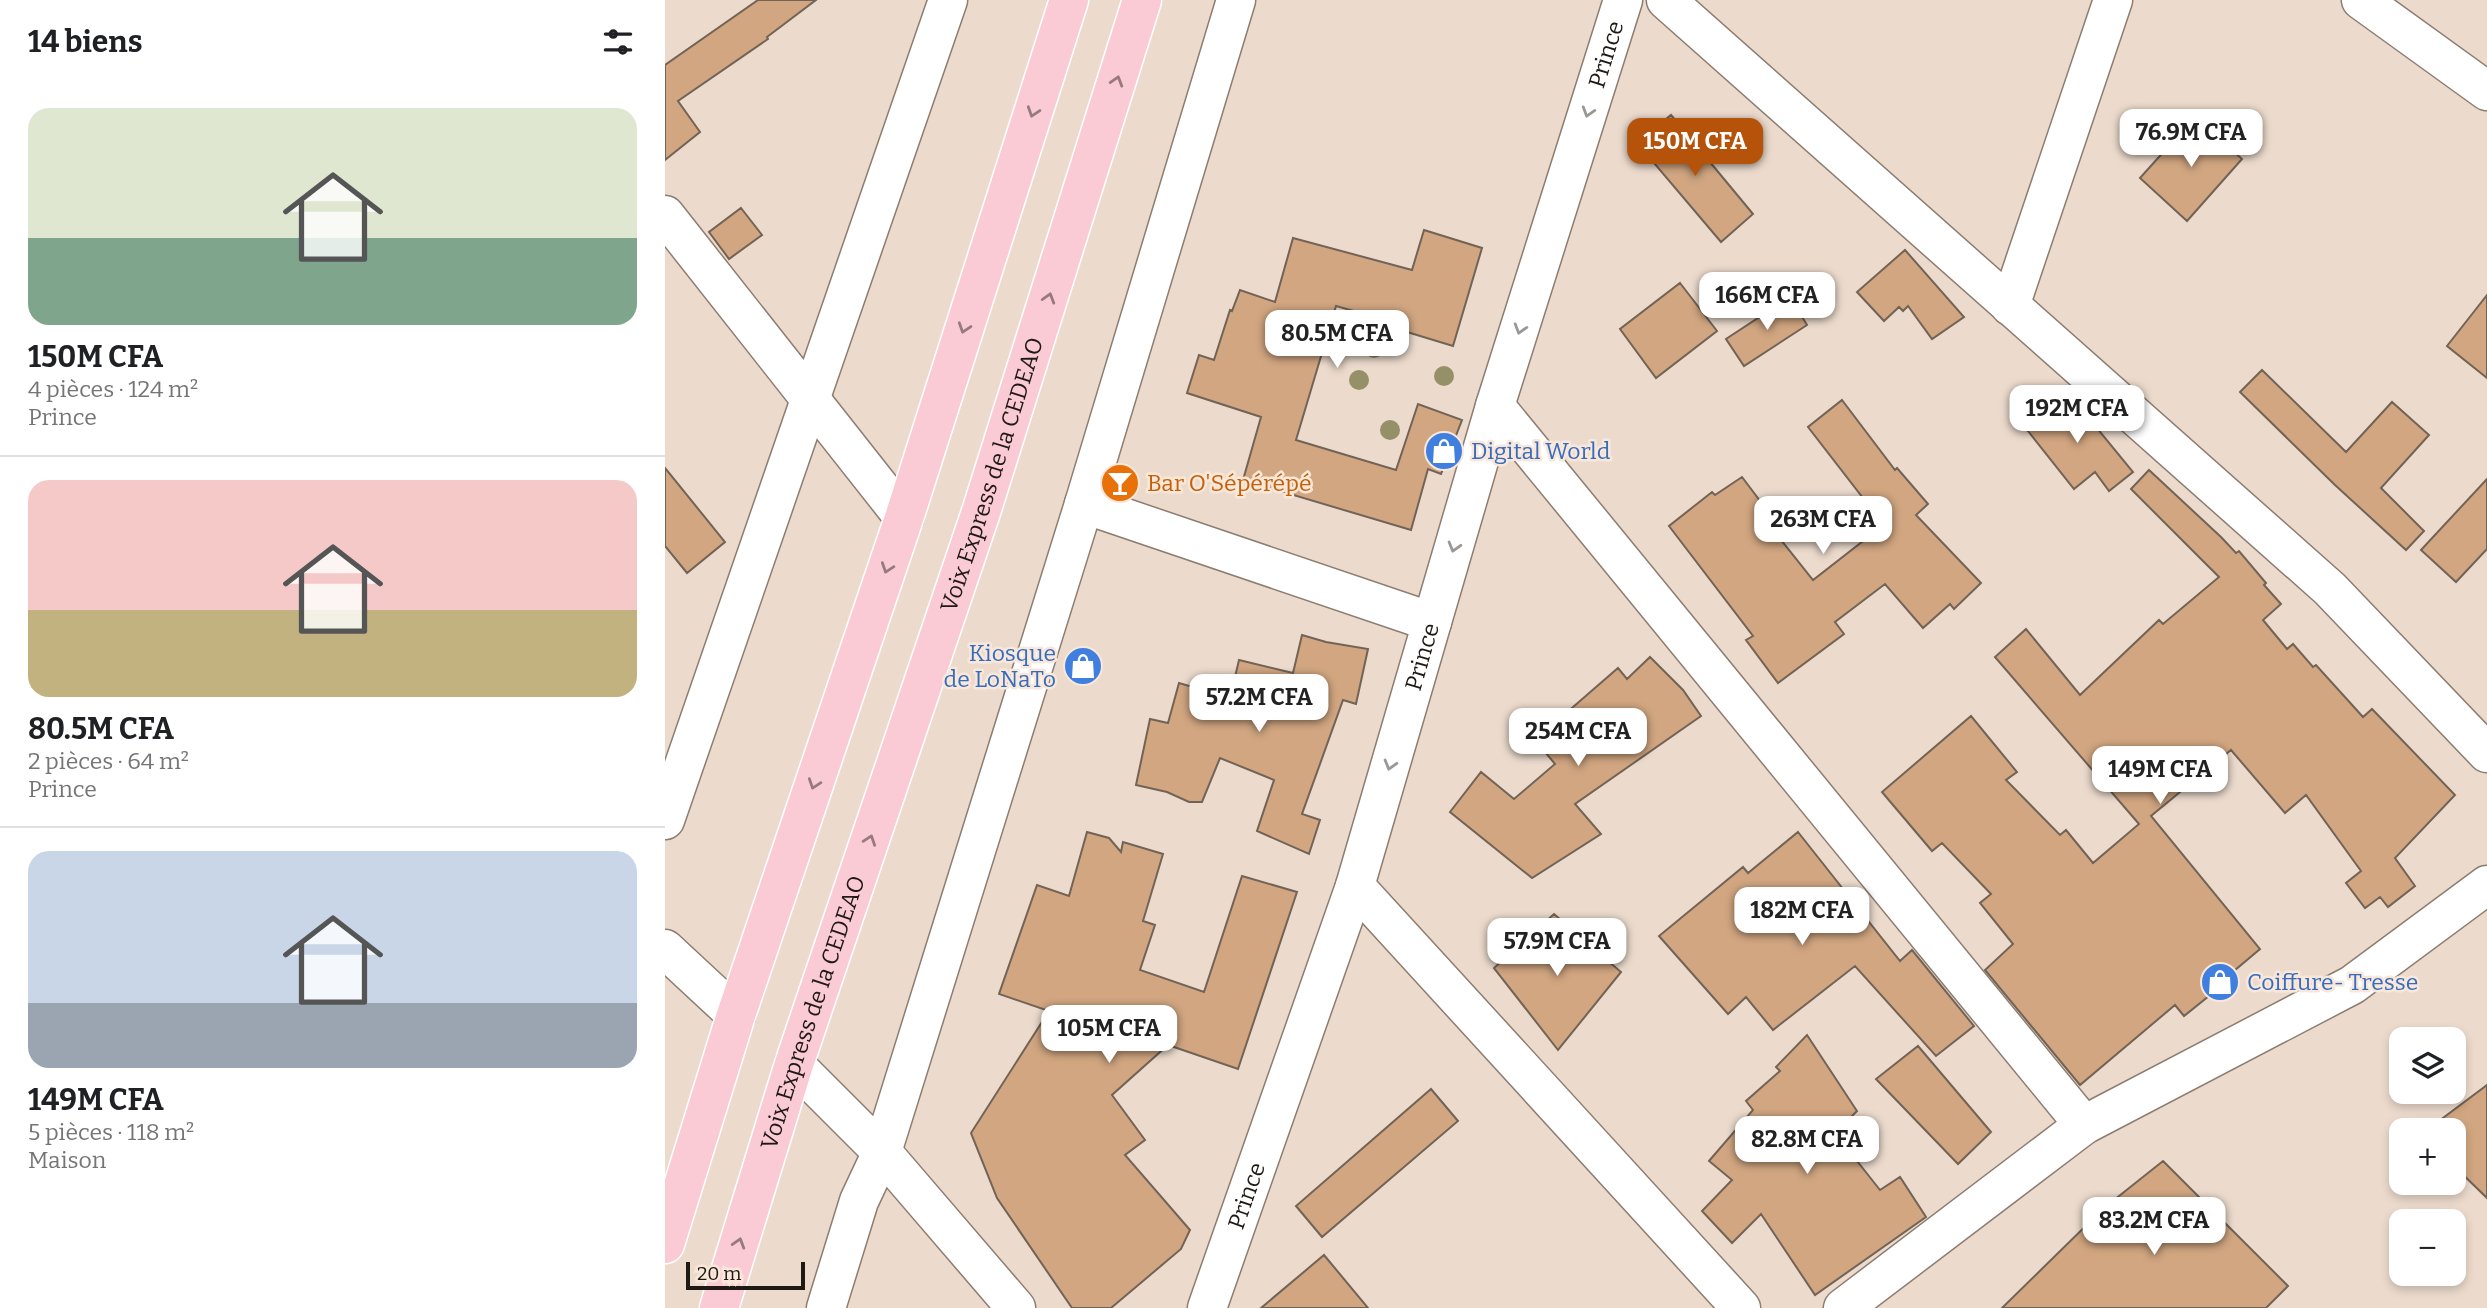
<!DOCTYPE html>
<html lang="fr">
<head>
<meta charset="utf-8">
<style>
	body { margin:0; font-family:Bitter,serif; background:#f2f2f2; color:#202124; height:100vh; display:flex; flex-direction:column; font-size:26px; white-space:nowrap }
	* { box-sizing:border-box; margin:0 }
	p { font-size:23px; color:#757577 }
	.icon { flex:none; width:38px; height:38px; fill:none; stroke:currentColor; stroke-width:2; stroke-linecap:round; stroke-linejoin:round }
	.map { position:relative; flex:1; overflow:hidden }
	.details { display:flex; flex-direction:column; background:#fff; width:665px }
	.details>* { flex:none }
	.controls { position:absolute; left:1724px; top:1027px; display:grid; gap:14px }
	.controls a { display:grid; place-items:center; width:77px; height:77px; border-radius:14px; background:#fff; box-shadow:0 4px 10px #0003; font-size:35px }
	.scale { position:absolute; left:21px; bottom:18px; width:119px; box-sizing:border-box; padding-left:7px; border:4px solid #1f1914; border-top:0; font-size:19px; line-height:24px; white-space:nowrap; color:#1f1914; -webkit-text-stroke:5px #f9e8da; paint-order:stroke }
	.price { position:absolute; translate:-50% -60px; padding:0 16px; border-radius:14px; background:#fff; color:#222; font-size:23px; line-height:46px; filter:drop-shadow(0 2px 4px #0008) }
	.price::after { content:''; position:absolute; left:50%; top:42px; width:21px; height:16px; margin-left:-10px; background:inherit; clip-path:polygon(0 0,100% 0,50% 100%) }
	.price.on { background:#b45309; color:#fff }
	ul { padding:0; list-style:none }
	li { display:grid; align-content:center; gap:14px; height:371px; padding:0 28px }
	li+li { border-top:2px solid #e0e0e0 }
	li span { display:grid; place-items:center; height:217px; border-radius:21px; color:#555 }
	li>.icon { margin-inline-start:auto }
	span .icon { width:126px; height:126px; fill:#fffc; stroke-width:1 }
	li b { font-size:30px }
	h2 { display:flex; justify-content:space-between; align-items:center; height:84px; padding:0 28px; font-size:30px }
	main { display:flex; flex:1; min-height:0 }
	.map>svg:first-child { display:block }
	.building { fill:#d1a681; stroke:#726357; stroke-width:2 }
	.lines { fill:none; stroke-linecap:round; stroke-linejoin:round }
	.minor-casing { stroke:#8c7d70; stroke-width:41 }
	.major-casing { stroke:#fff; stroke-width:41 }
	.minor { stroke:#fff; stroke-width:38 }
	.major { stroke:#facad5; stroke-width:38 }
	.tree { fill:#969069 }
	.oneway { stroke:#977a7e }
	.oneway2 { stroke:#9a9895 }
	.labels { text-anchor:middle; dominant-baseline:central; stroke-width:5; stroke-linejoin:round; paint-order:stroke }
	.street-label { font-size:23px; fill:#1f1914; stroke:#f9e8da }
	.shop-label { font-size:23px; fill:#366cbe; stroke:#f9e8da; text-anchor:start }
	.food-label { font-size:23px; fill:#c56008; stroke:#f9e8da; text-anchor:start }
</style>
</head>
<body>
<main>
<section class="details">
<h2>14 biens<svg class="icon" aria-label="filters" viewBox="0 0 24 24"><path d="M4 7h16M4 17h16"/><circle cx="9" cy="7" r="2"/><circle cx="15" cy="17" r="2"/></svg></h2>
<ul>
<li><span style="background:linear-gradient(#dfe7d0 60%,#7fa58c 0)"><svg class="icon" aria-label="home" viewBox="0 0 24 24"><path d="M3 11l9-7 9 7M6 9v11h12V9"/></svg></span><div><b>150M CFA</b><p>4 pièces · 124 m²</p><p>Prince</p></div></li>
<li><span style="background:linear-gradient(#f6c9c9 60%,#c2b280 0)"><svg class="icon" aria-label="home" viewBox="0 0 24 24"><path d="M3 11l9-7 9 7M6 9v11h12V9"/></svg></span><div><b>80.5M CFA</b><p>2 pièces · 64 m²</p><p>Prince</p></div></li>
<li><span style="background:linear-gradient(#c9d6e8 70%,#9aa5b1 0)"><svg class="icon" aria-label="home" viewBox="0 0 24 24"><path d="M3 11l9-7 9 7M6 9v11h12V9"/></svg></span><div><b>149M CFA</b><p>5 pièces · 118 m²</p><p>Maison</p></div></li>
</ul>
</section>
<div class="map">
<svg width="1822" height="1308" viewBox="0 0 1822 1308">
	<rect width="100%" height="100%" fill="#ecdbcd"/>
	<!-- building -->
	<path class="building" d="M93,0h58l-49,37 1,2 -90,62 22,31 -35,28v-95z
		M1006,115l82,99 -32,28 -84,-99z
		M1530,117l47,42 -55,62 -47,-43z
		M76,208l21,27 -33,24 -20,-27z
		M759,230l58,18 -29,98 -59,-18 2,-5 -60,-17 -40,134 100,30 22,-66 44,16 -21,54 -13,-5 -17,61 -168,-50 18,-63 -74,-24 12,-38 15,5 16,-50 2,1 8,-21 35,12 18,-64 119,32z
		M1240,250l59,67 -32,22 -24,-33 -5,5 -4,-4 -15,14 -27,-29z
		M1015,283l37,48 -61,47 -36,-49z
		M1822,295v83l-40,-32z
		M1125,297l17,28 -63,41 -18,-27z
		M1597,370l84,82 46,-50 37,33 -48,53 43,43 -18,19 -71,-65 -95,-93z
		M1400,393l7,9 2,-2 59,72 -24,19 -14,-19 -21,17 -50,-63z
		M1177,400l53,70 2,-2 31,36 -12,11 65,68 -27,26 -4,-5 -27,24 -38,-44 -50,38 9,12 -66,49 -32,-43 7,-4 -84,-110 43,-34 3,3 27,-18 34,45 -6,4 43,54 50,-39 -4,-5 21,-16 -72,-93z
		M0,468l60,74 -38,31 -22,-27z
		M1484,470l72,67 15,16 3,-2 27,32 -2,2 17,19 -18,16 24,29 6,-5 20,23 3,-2 47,52 9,-8 83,86 -60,63 20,28 -27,21 -8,-10 -15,11 -19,-25 15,-12 -55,-76 -21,18 -54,-63 -80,66 109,133 -32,27 2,3 -46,37 -9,-11 -95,80 -95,-115 28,-26 -33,-41 11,-9 -49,-51 -10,8 -50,-59 89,-76 46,56 -11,8 54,55 6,-5 27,33 46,-39 -144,-167 31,-28 54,66 79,-75 4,4 56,-47 -88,-88z
		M1822,479v70l-31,33 -35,-32z
		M637,635l24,7 42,7 -12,55 -13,-4 -41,114 18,6 -11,34 -52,-23 17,-51 -54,-22 -18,44h-13l-22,-10 -31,-7 14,-66 18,4 11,-40 51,15 9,-38 54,13z
		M985,657l33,33 18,26 -126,88 26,30 -69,44 -82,-66 31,-40 33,27 41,-35 -20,-24 83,-72 9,11z
		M422,832l22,6 12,14 2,-10 40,12 -20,67 12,4 -15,45 64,22 38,-116 55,16 -59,177 -70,-24 -56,50 33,45 -20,15 65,75 -9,19 -70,59h-39l-75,-110 -26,-65 78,-122 -50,-17 38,-109 32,11z
		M1133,832l102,129 12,-11 62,76 -38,30 -81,-90 -82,64 -27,-33 -18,17 -69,-78 84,-69 5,6z
		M889,914l67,58 -63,78 -64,-82z
		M1142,1035l50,76 -22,22 45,57 20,-13 26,40 -111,78 -54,-81 -29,29 -30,-32 30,-31 -23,-19 44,-51 -7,-9 34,-30 -4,-4z
		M1253,1046l73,86 -33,32 -82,-85z
		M1822,1085v113l-34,-33v-35h-19l4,-2 -3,-4z
		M766,1089l27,32 -136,116 -26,-31z
		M1498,1161l125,125 -22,22h-264l102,-100z
		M659,1255l44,53h-107z"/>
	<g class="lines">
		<defs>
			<g id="minor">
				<path d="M1001,0l664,589 157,164"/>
				<path d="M1696,0l126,91"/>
				<path d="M0,215l239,303"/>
				<path d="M1345,306l103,-306"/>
				<path d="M830,406l589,719"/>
				<path d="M419,504l348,118"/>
				<path d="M0,820l283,-820"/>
				<path d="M690,886l386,422"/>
				<path d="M0,949l71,66"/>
				<path d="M129,1064l88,88 134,156"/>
				<path d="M161,1308l33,-107 23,-49 202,-648 152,-504"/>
				<path id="s1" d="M542,1308l148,-422 140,-480 128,-406"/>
				<path d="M1178,1308l241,-183 268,-140 135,-100"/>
			</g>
			<g id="major">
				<path d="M0,1244l71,-229 168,-497 165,-518"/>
				<path id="s2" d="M54,1308l75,-244 187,-552 161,-512"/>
			</g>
		</defs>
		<!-- minor casing -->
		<use href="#minor" class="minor-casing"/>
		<!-- major casing -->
		<use href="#major" class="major-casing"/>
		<!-- minor -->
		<use href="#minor" class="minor"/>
		<!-- major -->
		<use href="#major" class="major"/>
	</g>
	<!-- trees -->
	<g class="tree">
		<circle cx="709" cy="348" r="10"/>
		<circle cx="779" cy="376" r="10"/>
		<circle cx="694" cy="380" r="10"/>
		<circle cx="725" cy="430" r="10"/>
	</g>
	<!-- one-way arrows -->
	<defs><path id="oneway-chevron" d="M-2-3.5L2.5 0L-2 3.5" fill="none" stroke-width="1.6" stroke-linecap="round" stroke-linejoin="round" transform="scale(1.75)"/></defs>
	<g class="oneway">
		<use href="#oneway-chevron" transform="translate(452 81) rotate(-73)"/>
		<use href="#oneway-chevron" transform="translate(368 112) rotate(108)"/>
		<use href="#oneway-chevron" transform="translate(384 298) rotate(-73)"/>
		<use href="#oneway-chevron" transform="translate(299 328) rotate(108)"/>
		<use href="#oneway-chevron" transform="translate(222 568) rotate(109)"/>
		<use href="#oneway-chevron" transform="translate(149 784) rotate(109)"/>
		<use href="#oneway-chevron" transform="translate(205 840) rotate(-71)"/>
		<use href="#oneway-chevron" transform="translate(74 1243) rotate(-73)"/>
	</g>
	<g class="oneway2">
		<use href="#oneway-chevron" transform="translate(923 112) rotate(107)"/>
		<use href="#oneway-chevron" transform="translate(855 329) rotate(107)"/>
		<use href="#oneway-chevron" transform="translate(789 547) rotate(106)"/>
		<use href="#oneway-chevron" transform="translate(725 765) rotate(106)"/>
	</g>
	<!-- icons -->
	<defs>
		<symbol id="shop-disc" viewBox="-11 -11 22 22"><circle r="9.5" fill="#3f7fe0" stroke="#f9e8da"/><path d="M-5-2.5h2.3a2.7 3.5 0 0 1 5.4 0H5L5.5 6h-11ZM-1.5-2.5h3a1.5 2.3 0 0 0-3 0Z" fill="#fff"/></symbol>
		<symbol id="bar-disc" viewBox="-11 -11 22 22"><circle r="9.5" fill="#e8710a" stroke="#f9e8da"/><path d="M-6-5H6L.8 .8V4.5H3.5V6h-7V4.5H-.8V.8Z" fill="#fff"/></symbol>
	</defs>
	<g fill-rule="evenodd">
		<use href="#shop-disc" x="757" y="429" width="44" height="44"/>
		<use href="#bar-disc" x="433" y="461" width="44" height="44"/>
		<use href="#shop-disc" x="396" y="644" width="44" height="44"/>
		<use href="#shop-disc" x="1533" y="960" width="44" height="44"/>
	</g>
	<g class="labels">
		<!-- street labels -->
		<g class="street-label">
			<text stroke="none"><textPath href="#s1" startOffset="1316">Prince</textPath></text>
			<text stroke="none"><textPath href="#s2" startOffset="877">Voix Express de la CEDEAO</textPath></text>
			<text stroke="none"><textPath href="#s1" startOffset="686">Prince</textPath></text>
			<text stroke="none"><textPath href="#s2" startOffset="310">Voix Express de la CEDEAO</textPath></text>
			<text stroke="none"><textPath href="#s1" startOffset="119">Prince</textPath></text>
		</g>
		<!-- shop labels -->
		<g class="shop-label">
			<text x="806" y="451">Digital World</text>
			<text x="391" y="653" text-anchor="end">Kiosque<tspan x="391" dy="26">de LoNaTo</tspan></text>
			<text x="1582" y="982">Coiffure- Tresse</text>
		</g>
		<!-- food labels -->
		<g class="food-label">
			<text x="482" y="483">Bar O'Sépérépé</text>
		</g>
	</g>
</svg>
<div class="controls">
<a><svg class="icon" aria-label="layers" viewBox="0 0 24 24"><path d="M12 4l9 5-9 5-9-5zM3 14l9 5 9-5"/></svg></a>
<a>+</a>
<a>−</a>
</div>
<div class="scale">20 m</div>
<b class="price" style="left:1526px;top:169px">76.9M CFA</b>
<b class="price on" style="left:1030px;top:178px">150M CFA</b>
<b class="price" style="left:1102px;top:332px">166M CFA</b>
<b class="price" style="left:672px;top:370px">80.5M CFA</b>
<b class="price" style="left:1412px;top:445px">192M CFA</b>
<b class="price" style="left:1158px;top:556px">263M CFA</b>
<b class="price" style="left:594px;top:734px">57.2M CFA</b>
<b class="price" style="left:913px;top:768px">254M CFA</b>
<b class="price" style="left:1495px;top:806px">149M CFA</b>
<b class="price" style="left:1137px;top:947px">182M CFA</b>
<b class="price" style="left:892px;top:978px">57.9M CFA</b>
<b class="price" style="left:444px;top:1065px">105M CFA</b>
<b class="price" style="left:1142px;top:1176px">82.8M CFA</b>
<b class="price" style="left:1489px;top:1257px">83.2M CFA</b>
</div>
</main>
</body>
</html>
